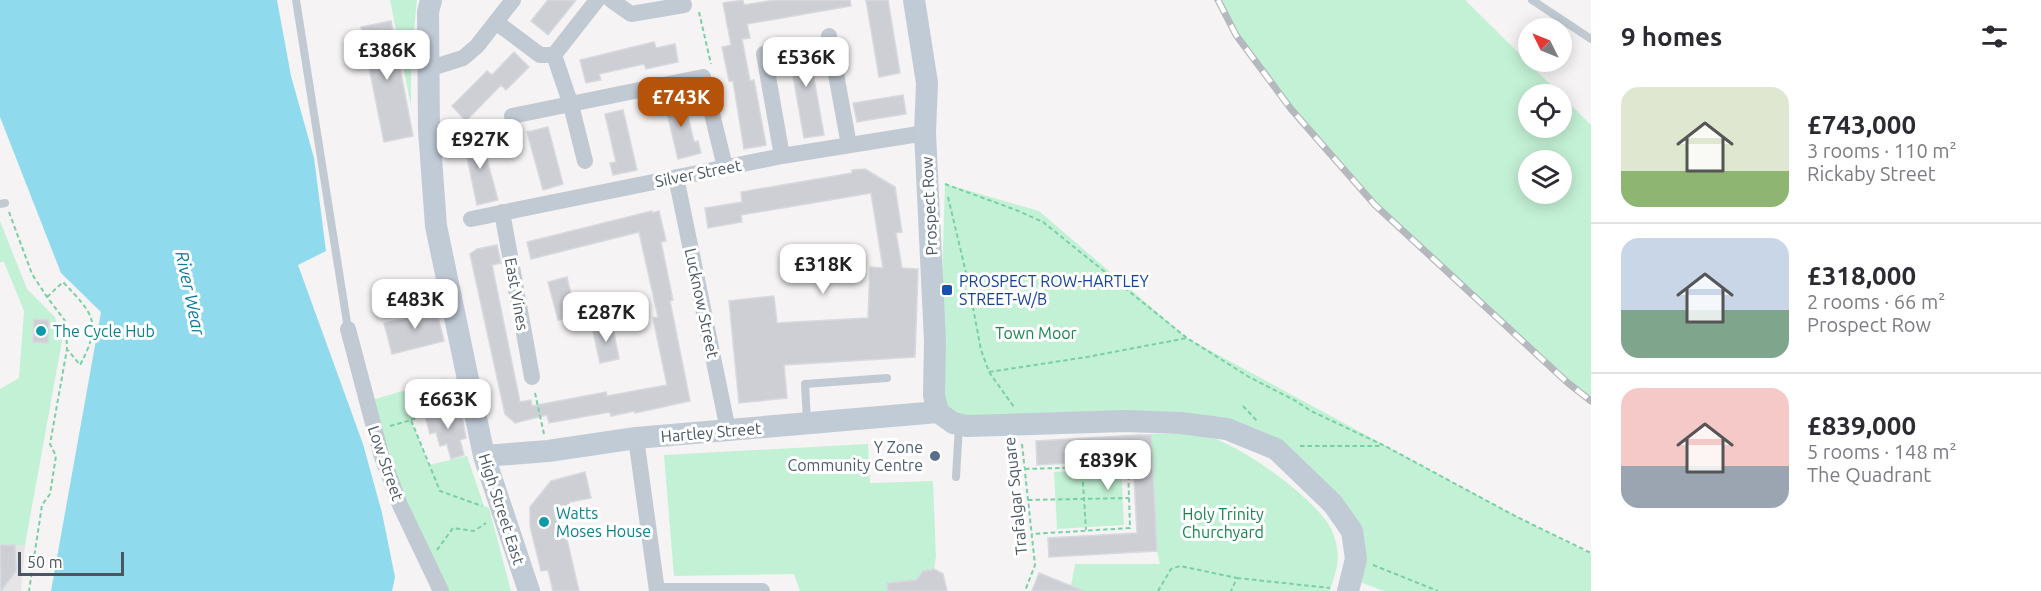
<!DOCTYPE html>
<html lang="en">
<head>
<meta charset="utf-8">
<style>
	body { margin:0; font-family:Ubuntu,sans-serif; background:#f2f2f3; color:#2b2b33; height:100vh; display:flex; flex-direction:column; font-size:22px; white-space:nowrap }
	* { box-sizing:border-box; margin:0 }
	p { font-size:20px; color:#7c7c81 }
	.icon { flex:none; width:33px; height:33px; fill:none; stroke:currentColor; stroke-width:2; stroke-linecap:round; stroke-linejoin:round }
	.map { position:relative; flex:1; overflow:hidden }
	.sheet { display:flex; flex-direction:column; background:#fff; width:450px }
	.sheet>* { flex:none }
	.needle { width:39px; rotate:313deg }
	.tools { position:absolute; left:1518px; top:18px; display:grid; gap:12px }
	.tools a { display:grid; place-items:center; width:54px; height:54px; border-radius:50%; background:#fff; box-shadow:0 3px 15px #0003; font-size:30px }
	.scale { position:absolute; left:18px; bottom:15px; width:106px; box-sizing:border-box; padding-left:6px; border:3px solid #4a5661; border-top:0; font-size:16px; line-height:21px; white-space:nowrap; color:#4a5661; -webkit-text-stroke:4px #fff; paint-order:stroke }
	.price { position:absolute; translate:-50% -51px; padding:0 14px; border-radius:12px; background:#fff; color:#222; font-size:20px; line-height:39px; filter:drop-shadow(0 2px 3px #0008) }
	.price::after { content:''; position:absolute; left:50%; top:36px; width:18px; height:14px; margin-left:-9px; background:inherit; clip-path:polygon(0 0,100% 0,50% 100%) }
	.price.selected { background:#b45309; color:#fff }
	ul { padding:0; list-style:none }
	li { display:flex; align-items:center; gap:18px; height:150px; padding:0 30px }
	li+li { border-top:2px solid #e1e1e2 }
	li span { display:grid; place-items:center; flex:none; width:168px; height:120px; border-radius:18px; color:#555 }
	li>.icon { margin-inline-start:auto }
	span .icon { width:72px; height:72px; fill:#fffc; stroke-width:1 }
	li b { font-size:26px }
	h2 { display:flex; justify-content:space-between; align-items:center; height:72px; padding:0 30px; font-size:26px }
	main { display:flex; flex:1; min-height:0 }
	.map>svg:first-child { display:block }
	.education { fill:#e6e4e5 }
	.green { fill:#c3f1d5; fill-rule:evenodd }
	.water { fill:#90daee }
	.building { fill:#cdcfd5; stroke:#d7d9de; stroke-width:1.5 }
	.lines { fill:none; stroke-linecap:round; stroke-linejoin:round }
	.path { stroke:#7ad0a6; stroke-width:2; stroke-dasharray:4.5 3; stroke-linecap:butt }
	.lane { stroke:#c1cad2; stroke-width:8 }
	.street { stroke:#c1cad2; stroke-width:16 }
	.secondary { stroke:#c1cbd6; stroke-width:22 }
	.rail-casing { stroke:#b5b8bd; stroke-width:7 }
	.rail { stroke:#fff; stroke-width:4.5; stroke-dasharray:14; stroke-linecap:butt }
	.transit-dot { fill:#1a4fb4; stroke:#fff; stroke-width:2 }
	.culture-dot { fill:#0f9aa8; stroke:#fff; stroke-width:2 }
	.service-dot { fill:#5c6f8a; stroke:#fff; stroke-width:2 }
	.labels { text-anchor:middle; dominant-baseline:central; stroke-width:6; stroke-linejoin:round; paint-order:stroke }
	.street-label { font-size:16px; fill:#4a5661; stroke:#fff }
	.transit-label { font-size:16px; fill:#164399; stroke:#fff; text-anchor:start }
	.culture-label { font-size:16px; fill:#0d838f; stroke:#fff; text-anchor:start }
	.park-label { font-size:16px; fill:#17864f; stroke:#fff }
	.service-label { font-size:16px; fill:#4e5e75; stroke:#fff; text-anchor:end }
	.water-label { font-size:18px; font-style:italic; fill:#0c7c9b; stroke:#fff }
</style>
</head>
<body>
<main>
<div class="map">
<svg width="1591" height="591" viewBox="0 0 1591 591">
	<rect width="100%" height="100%" fill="#f5f3f3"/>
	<!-- education -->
	<path class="education" d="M0,545h25l-4,46h-21z"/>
	<!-- green -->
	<path class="green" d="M390,0h27l-6,60v46z
		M1218,0h247l95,94h-32v34h34v-32l29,29v274l-23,-16 -193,-178 -84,-96 -55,-74zM1528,160h34v34h-34z
		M945,184l94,27 148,127 330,179 74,37v37h-207l-32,-12 4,-20 -55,-89 -74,-41 -260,-3 -29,-14z
		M0,221l27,68 28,28 7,24 -37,204h-25v-156l19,-11 5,-67 -20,-49h-4z
		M446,378l9,28 -44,14 18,45 38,-9 17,50 5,2 22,83h-66l-40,-89 -33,-102z
		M1151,434c16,0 35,-1 51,1 33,5 119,66 131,98 9,25 4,34 -3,58h-260l5,-27h85l-3,-13z
		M868,444l2,39 63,-2 3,75 -2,13 -11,2 -7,9 -12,1 -10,10h-94l-6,-17 -120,2 -10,-121z
		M1121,468l3,57 -67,4 -3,-57z"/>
	<!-- water -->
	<path class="water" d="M0,0h277l14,76 23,82 12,93 -28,14 65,179 19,69 13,64 -3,14h-341l50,-279 -40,-39 -61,-156z"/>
	<!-- building -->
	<path class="building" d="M548,0h28l-28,35 -17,-14z
		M743,0l1,5 31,-5h75l1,6 -104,18 3,14 -8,1 8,42 4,-1 12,65 -22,4 -11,-68h-4l-7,-34 9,-2 -8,-42z
		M866,0h22l12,73 -21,4z
		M391,21l22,115 -29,6 -23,-115z
		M807,39l17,96 -20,3 -17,-96z
		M654,42l2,6 19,-4 3,18 -32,7 -2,-5 -45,10 2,6 -15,3 -6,-23z
		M514,52l15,15 -23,23 -5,-5 -35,36 -14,-15 35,-35 5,4z
		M683,95l11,47 4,-1 3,12 -23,6 -14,-59z
		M903,95l3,19 -49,8 -4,-19z
		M623,110l14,60 -24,5 -3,-12 6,-1 -11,-48z
		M548,127l15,57 -20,6 -16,-58z
		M480,134l18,66 -21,5 -14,-67z
		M865,169l30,18 7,45 -6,1 6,35 16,1 -3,88 -131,8 3,33 -48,5 -10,-102 45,-5 3,27 91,-5 2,-51 13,1 -12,-75 -130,22 1,7 -34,6 -3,-20 37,-6 -1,-10 111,-19v-3z
		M652,211v2l7,-2 7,30 -5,1 12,58 -3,1 20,100 -55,12v-2l-24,5 -1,-4 -61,11 -2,-8 -32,8 -10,-9 -35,-160 7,-5 20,-4 4,18 -9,2 28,137 11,-2 1,6 74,-14 1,4 60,-11 -14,-67 5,-1 -19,-85 -108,27 -4,-17z
		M567,277l9,39 -18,4 -10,-38z
		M435,305l9,36 -52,13 -8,-31 19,-4 -2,-6z
		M34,319l15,1 -1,23 -15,-1z
		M612,323l7,36 -19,4 -8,-36z
		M460,406l6,32 -6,2 4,15 -13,4 -4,-15 -7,2 -4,-14 -6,2 -5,-18z
		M1138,435h13l6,116 -108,6 -1,-19 89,-5 -4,-74 -96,6 -1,-24z
		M585,472l6,26 -21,4 -13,16 4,19 5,-2 13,56h-26l-5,-21 -7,1 -11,-45v-19l21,-26z
		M0,545h15l1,26 -15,20z
		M934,569l9,5 4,17h-59l-1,-8 29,-3 7,-9z
		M1039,573l45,18h-52z"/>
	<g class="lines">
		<!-- path -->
		<path class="path" d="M699,12l12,52
			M945,184l71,26 27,12 144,116 62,39 45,23 17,11 74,35 132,71 74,36
			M948,197l20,84 13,69 8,22 98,-15 100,-19
			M9,212l23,62 15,23 19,25 1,27 -17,95 6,12 -6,38 -8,11 -13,86
			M47,297l16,-15c30,32 40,40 17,83l-12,-15
			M989,372l25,35
			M535,393l9,41
			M1243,406l15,16
			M411,420l45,-15
			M390,426l21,-6 29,71 42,15
			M1022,444l13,121 -10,26
			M1300,446h81
			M1082,467l4,63
			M1025,469l103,-3 2,62 -98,6
			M1028,500l101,-2
			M437,550l16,-22 21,3 12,-8
			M1373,565l65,26
			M1237,578l93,10
			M1158,591l13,-22 9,-3 57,12 -6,13"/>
		<!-- lane -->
		<path class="lane" d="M296,0l52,329
			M1532,0l59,39
			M0,204l5,-1
			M807,422l-2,-38 82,-6
			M956,477l3,-52"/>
		<!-- street -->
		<path class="street" d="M611,0l20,14 53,-9
			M496,22l44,33h14
			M829,36l20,109
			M764,54l18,102
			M428,69l35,-11 14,-12 36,-46
			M512,116l191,-39 22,90
			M585,161l-14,-56 -17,-50 43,-55
			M676,177l52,253
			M502,212l30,165
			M471,219l311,-63 143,-23
			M348,329l33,125 19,51 41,86
			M636,438l21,153
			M661,591h101"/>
		<!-- secondary -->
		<path class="secondary" d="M431,0l-3,12 1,118 7,96 48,230 45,135
			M914,0l13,83 -2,50 10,208 -1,54 4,17
			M938,412l15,11 14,3 158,-5 56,2 46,6 49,20 57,55 19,27 4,28 -8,32
			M484,456l64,-5 88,-13 302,-26"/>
		<defs>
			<path id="rail" d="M1218,0l18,35 55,74 84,96 193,178 23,18"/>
		</defs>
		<!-- rail casing -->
		<use href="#rail" class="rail-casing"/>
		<!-- rail -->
		<use href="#rail" class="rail"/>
	</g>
	<!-- markers -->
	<rect class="transit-dot" x="941" y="284" width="12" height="12" rx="3"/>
	<g class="culture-dot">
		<circle cx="41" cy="331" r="6"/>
		<circle cx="544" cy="522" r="6"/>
	</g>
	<circle class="service-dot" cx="935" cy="456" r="6"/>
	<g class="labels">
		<!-- street labels -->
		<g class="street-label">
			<text transform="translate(698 173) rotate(-11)">Silver Street</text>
			<text transform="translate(929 206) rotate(-93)">Prospect Row</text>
			<text transform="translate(517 294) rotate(80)">East Vines</text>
			<text transform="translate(702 303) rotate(78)">Lucknow Street</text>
			<text transform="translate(711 432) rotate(-5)">Hartley Street</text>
			<text transform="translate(386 463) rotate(71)">Low Street</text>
			<text transform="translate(1015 496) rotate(-96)">Trafalgar Square</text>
			<text transform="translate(502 509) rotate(72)">High Street East</text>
		</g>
		<!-- transit labels -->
		<g class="transit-label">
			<text x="959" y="281">PROSPECT ROW-HARTLEY<tspan x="959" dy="18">STREET-W/B</tspan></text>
		</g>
		<!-- culture labels -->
		<g class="culture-label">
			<text x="53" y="331">The Cycle Hub</text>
			<text x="556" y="513">Watts<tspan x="556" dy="18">Moses House</tspan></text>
		</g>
		<!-- park labels -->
		<g class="park-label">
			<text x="1036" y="333">Town Moor</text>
			<text x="1223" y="514">Holy Trinity<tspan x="1223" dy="18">Churchyard</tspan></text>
		</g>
		<!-- service labels -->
		<g class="service-label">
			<text x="923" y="447">Y Zone<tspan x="923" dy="18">Community Centre</tspan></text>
		</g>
		<!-- water labels -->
		<g class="water-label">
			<text transform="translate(191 293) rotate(78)">River Wear</text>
		</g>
	</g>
</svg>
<div class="tools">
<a><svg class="needle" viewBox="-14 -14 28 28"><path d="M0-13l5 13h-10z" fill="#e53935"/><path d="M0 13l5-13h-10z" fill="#7c7c81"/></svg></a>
<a><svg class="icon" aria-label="locate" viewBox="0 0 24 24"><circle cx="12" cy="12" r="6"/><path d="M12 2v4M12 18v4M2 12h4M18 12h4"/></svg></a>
<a><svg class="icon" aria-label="layers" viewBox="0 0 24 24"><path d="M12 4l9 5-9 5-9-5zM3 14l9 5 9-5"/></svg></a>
</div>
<div class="scale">50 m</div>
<b class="price" style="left:387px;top:81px">£386K</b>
<b class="price" style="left:806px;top:88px">£536K</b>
<b class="price selected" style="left:681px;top:128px">£743K</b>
<b class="price" style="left:480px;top:170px">£927K</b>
<b class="price" style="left:823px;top:295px">£318K</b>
<b class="price" style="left:415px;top:330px">£483K</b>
<b class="price" style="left:606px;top:343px">£287K</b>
<b class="price" style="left:448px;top:430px">£663K</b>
<b class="price" style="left:1108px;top:491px">£839K</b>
</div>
<section class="sheet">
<h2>9 homes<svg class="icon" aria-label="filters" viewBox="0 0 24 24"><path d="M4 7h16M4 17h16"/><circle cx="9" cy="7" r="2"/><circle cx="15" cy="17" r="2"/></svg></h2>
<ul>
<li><span style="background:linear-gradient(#dfe7d0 70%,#8fb573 0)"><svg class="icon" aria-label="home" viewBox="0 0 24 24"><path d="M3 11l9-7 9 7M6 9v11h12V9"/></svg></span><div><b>£743,000</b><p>3 rooms · 110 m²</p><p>Rickaby Street</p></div></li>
<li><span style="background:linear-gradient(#c9d6e8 60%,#7fa58c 0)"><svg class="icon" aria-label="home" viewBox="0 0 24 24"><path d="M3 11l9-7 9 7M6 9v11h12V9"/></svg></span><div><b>£318,000</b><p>2 rooms · 66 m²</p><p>Prospect Row</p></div></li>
<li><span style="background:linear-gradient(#f6c9c9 65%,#9aa5b1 0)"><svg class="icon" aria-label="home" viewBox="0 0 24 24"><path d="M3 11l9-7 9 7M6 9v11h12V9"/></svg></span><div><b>£839,000</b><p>5 rooms · 148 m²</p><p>The Quadrant</p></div></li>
</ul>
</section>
</main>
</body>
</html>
